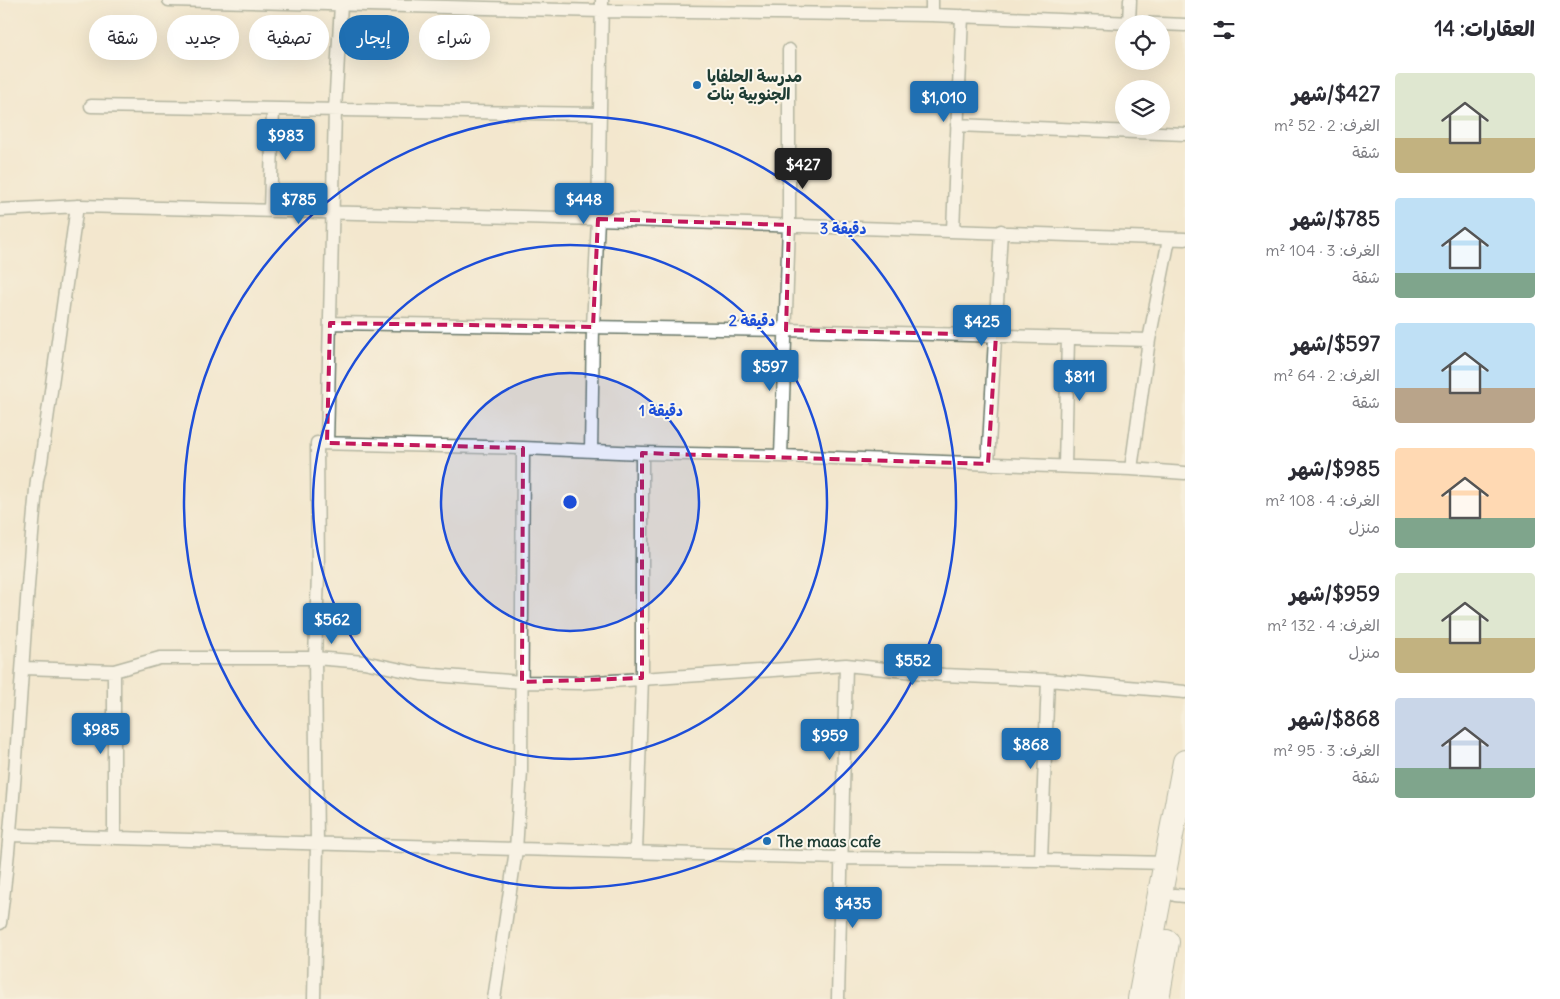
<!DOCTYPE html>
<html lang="ar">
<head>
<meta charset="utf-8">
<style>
	body { margin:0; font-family:Delius,"Playpen Sans Arabic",sans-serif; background:#f2f2f3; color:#2b2b33; direction:rtl; height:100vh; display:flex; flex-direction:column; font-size:19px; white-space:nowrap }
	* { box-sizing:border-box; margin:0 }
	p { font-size:16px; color:#7c7c81 }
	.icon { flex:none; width:28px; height:28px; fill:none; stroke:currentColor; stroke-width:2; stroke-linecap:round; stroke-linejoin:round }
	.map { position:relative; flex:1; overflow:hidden; direction:ltr }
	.sheet { display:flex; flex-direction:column; background:#fff; width:375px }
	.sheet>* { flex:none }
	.hud { position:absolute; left:15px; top:15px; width:475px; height:45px; direction:rtl; display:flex; gap:10px }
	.controls { position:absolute; left:1115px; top:15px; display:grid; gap:10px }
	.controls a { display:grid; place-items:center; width:55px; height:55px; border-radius:50%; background:#fff; box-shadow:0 5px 20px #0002; font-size:25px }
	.price { position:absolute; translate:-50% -42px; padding:0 11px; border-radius:5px; background:#1f6fb2; color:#fff; font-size:16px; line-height:32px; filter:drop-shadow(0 1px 2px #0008) }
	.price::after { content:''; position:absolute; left:50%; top:30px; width:15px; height:11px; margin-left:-8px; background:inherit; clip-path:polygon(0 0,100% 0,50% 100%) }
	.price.on { background:#222; color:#fff }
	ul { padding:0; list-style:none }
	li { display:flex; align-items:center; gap:15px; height:125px; padding:0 25px }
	li span { display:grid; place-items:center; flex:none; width:140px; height:100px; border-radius:5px; color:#555 }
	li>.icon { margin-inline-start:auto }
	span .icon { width:60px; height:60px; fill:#fffc; stroke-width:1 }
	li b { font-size:21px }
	h2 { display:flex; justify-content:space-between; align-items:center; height:60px; padding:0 25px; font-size:21px }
	.pill { padding:0 18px; border-radius:22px; background:#fff; box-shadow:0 5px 20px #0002; font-size:18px; line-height:45px }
	.pill.on { background:#1f6fb2; color:#fff }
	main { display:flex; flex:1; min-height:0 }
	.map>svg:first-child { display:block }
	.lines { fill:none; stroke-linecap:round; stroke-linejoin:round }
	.street-casing { stroke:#69786a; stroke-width:15 }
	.highway-casing { stroke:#69786a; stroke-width:26 }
	.street { stroke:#fff; stroke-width:12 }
	.highway { stroke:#fff; stroke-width:24 }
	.marked { fill:none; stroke:#c2185b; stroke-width:4; stroke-dasharray:10 6; stroke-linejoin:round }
	.ring { fill:none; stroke:#1d4ed8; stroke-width:2.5 }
	.poi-dot { fill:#1f6fb2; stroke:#fbf7ec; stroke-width:2 }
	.labels { text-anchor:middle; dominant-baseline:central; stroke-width:4; stroke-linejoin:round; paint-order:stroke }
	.poi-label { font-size:16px; font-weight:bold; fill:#1f3d34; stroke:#fbf7ec; text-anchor:start }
	.centre { fill:#1d4ed8; stroke:#fbf7ec; stroke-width:2.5 }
	.ring-label { font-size:15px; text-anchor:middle; font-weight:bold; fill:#1d4ed8; stroke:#fbf7ec; stroke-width:4; stroke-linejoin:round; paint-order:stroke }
</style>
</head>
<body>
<main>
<section class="sheet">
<h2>العقارات: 14<svg class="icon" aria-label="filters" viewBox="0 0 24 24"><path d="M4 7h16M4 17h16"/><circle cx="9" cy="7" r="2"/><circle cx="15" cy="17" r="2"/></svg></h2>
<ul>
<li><span style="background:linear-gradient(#dfe7d0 65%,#c2b280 0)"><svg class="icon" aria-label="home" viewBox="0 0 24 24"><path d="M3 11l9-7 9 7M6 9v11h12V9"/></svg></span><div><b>$427/شهر</b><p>الغرف: 2 · 52 m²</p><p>شقة</p></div></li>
<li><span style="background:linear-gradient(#bfe0f5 75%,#7fa58c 0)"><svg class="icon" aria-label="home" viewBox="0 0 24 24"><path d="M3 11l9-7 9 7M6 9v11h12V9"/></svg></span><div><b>$785/شهر</b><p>الغرف: 3 · 104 m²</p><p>شقة</p></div></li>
<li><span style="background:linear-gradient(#bfe0f5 65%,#b9a48a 0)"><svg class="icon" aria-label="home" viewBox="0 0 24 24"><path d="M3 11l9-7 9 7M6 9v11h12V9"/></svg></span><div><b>$597/شهر</b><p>الغرف: 2 · 64 m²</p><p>شقة</p></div></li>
<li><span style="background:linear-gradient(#ffd9b3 70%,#7fa58c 0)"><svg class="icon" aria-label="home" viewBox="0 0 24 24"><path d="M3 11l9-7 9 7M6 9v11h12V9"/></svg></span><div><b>$985/شهر</b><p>الغرف: 4 · 108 m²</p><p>منزل</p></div></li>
<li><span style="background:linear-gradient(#dfe7d0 65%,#c2b280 0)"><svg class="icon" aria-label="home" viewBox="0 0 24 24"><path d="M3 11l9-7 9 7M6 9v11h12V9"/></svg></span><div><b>$959/شهر</b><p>الغرف: 4 · 132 m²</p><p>منزل</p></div></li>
<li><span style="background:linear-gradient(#c9d6e8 70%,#7fa58c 0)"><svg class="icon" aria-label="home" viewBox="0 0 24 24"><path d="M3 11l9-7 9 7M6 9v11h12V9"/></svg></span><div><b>$868/شهر</b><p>الغرف: 3 · 95 m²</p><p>شقة</p></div></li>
</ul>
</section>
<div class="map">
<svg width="1185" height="999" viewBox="0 0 1185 999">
	<rect width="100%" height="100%" fill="#fbf7ec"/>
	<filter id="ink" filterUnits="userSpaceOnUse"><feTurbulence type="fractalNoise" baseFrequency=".02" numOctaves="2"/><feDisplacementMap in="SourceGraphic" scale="10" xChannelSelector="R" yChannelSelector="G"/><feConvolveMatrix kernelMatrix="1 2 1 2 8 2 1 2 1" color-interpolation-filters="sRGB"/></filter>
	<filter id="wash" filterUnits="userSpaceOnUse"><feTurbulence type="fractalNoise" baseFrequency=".0096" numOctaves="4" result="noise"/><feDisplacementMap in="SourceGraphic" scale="20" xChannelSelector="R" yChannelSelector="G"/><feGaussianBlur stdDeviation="1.12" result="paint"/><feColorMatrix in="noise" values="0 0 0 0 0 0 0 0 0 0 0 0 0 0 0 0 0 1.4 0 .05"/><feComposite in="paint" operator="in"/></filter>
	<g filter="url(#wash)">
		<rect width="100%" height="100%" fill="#f3e7ce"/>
	</g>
	<g filter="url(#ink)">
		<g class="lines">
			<defs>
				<path id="street" d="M169,0l433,11 330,4 226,9
					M932,15v-15
					M1129,22l1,-22
					M1161,24l24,1
					M91,106l509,8
					M957,125l228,9
					M0,210l80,-4 518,13 587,20
					M270,211l3,-102
					M953,230l9,-214
					M330,323l456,7 363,10
					M327,443l8,-333 6,-106
					M591,451l2,-124 5,-108 4,-219
					M781,456l8,-231v-175
					M988,464l13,-233
					M1065,466l3,-128
					M1131,469l18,-129 20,-101
					M24,668l90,3 46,-13h155l49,4 57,12 101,8 60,1 264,-18 98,10 104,5 137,12
					M114,671v167
					M10,835l831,23 200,2 126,3
					M636,852l6,-174v-225
					M1041,860l7,-180
					M1175,895l10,1
					M0,923c19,-147 22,-296 37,-443l4,-18 36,-256
					M314,999l3,-155 -2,-186 3,-83 -1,-132 206,5 119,5 139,3 350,13 54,4
					M494,999l22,-149 5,-79 2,-323
					M838,999l8,-334"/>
				<path id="highway" d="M1140,999l45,-237
					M1157,999l10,-57"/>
			</defs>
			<!-- street casing -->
			<use href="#street" class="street-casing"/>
			<!-- highway casing -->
			<use href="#highway" class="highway-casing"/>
			<!-- street -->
			<use href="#street" class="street"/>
			<!-- highway -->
			<use href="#highway" class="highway"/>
		</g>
	</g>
	<!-- marked area -->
	<path d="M0 0H1185V999H0ZM598,219l191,6 -3,105 210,5 -8,129 -346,-11v225l-120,4 1,-234 -196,-5 3,-120 263,4z" fill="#f3e7ce" fill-opacity=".55" fill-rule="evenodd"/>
	<path class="marked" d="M598,219l191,6 -3,105 210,5 -8,129 -346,-11v225l-120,4 1,-234 -196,-5 3,-120 263,4z"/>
	<!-- distance rings -->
	<circle cx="570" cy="502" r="129" fill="#1d4ed8" fill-opacity=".12"/>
	<g class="ring">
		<circle cx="570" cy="502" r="129"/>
		<circle cx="570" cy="502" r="257"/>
		<circle cx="570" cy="502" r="386"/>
	</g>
	<!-- markers -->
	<g class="poi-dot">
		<circle cx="697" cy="85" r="5"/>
		<circle cx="767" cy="841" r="5"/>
	</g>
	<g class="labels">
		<!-- poi labels -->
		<g class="poi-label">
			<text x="707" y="76">مدرسة الحلفايا<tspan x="707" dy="18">الجنوبية بنات</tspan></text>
			<text x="777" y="841">The maas cafe</text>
		</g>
	</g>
	<circle cx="570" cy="502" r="8" class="centre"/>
	<g class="ring-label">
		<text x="843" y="234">3 دقيقة</text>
		<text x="752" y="326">2 دقيقة</text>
		<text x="661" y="416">1 دقيقة</text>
	</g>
</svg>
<div class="controls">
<a><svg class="icon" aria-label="locate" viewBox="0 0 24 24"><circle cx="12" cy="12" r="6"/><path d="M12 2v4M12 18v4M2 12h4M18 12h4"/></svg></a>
<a><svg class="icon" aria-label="layers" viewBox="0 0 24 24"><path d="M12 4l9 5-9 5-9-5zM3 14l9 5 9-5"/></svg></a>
</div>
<b class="price" style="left:944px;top:123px">$1,010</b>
<b class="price" style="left:286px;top:161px">$983</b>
<b class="price on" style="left:803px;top:190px">$427</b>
<b class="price" style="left:299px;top:225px">$785</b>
<b class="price" style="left:584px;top:225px">$448</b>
<b class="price" style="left:982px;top:347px">$425</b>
<b class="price" style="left:770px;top:392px">$597</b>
<b class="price" style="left:1080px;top:402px">$811</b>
<b class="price" style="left:332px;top:645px">$562</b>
<b class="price" style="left:913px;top:686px">$552</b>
<b class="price" style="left:101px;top:755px">$985</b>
<b class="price" style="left:830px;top:761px">$959</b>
<b class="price" style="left:1031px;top:770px">$868</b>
<b class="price" style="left:853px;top:929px">$435</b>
<div class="hud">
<a class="pill">شراء</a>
<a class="pill on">إيجار</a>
<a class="pill">تصفية</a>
<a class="pill">جديد</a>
<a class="pill">شقة</a>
</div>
</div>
</main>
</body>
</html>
